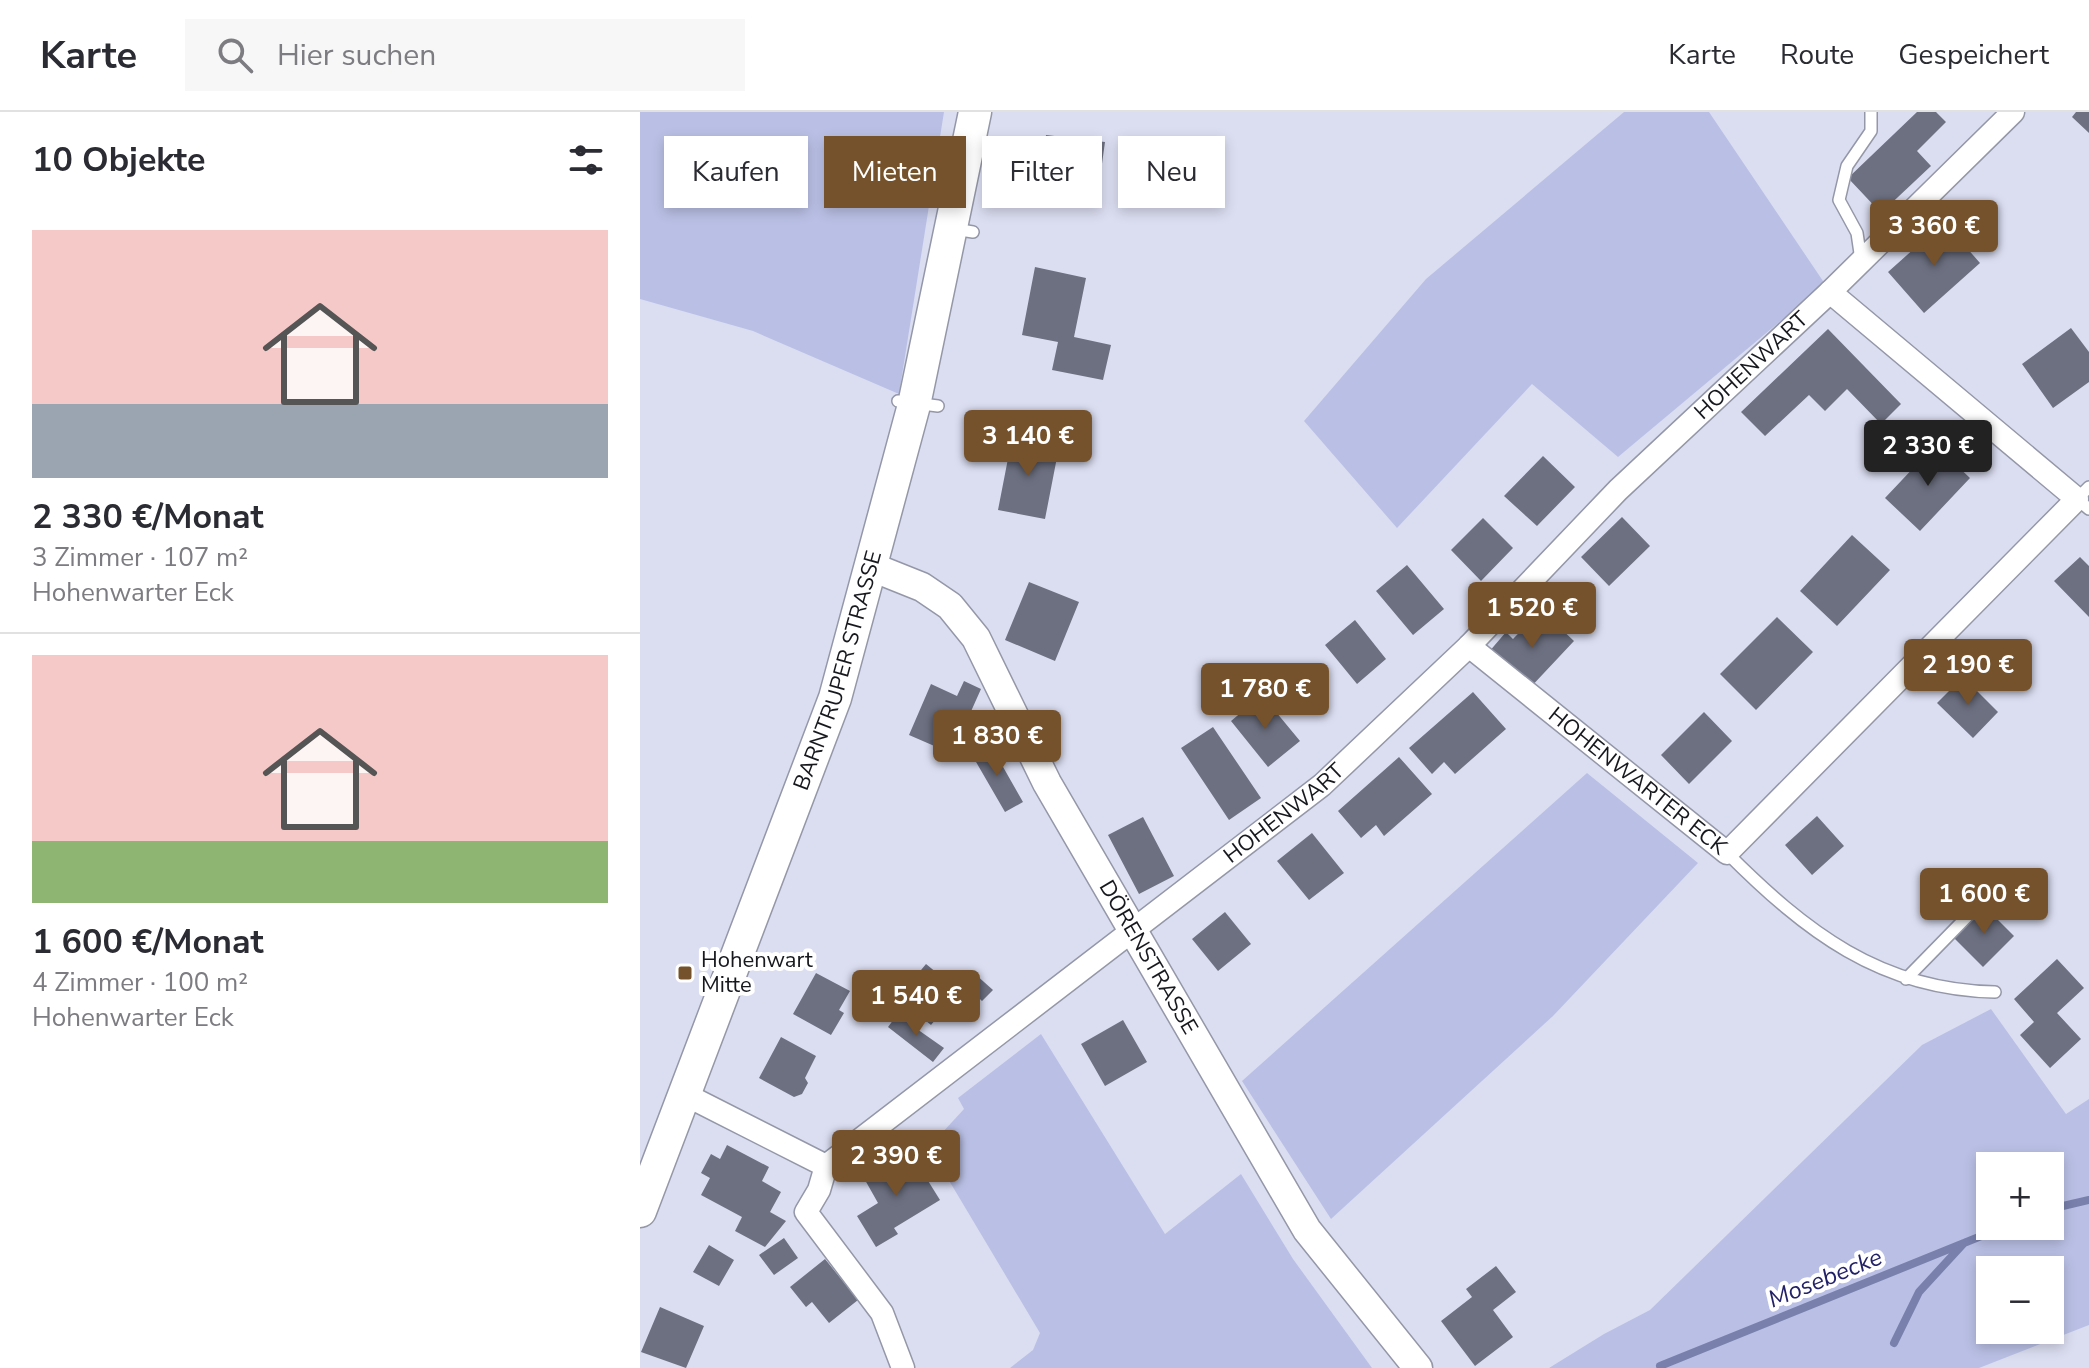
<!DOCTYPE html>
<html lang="de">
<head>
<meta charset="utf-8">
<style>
	body { margin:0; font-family:"Nunito Sans",sans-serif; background:#f7f7f7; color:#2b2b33; height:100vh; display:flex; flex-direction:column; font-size:30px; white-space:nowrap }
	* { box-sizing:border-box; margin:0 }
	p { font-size:26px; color:#7c7c81 }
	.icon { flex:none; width:44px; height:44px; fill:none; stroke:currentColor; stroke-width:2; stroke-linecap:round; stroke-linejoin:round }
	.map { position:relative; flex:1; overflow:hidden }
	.sheet { display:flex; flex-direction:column; background:#fff; width:640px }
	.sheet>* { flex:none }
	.top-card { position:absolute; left:24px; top:24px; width:760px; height:72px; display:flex; gap:16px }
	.buttons { position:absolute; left:1336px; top:1040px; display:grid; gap:16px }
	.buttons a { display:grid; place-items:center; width:88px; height:88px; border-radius:0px; background:#fff; box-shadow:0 4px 12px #0003; font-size:40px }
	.price { position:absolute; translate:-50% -68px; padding:0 18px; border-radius:8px; background:#75522b; color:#fff; font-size:26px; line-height:52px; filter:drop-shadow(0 2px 4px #0008) }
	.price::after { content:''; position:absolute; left:50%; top:48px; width:24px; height:18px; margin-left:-12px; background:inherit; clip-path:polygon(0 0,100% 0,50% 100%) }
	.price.active { background:#222; color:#fff }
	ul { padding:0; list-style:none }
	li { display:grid; align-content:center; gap:16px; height:424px; padding:0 32px }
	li+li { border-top:2px solid #e1e1e2 }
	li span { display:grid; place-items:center; height:248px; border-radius:0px; color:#555 }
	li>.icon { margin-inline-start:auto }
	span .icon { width:144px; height:144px; fill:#fffc; stroke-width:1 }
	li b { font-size:34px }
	h2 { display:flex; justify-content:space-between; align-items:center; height:96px; padding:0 32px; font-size:34px }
	.pill { padding:0 28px; border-radius:0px; background:#fff; box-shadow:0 4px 12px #0003; font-size:28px; line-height:72px }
	.pill.active { background:#75522b; color:#fff }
	header { display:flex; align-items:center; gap:48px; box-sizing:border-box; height:112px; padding:0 40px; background:#fff; border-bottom:2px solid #e1e1e2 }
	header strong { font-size:38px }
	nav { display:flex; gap:44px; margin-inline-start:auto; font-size:28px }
	.search { width:560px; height:72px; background:#f7f7f7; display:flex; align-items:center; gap:20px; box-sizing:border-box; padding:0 28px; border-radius:0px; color:#7c7c81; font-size:30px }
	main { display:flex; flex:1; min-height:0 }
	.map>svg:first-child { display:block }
	.green { fill:#bac0e5; fill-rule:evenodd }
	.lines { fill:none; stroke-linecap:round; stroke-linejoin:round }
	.stream { stroke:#7980ac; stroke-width:8 }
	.building { fill:#6d7081 }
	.service-casing { stroke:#9497a8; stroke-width:14 }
	.minor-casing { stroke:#9497a8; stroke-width:25 }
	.tertiary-casing { stroke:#9497a8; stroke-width:31 }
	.secondary-casing { stroke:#9497a8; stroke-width:35 }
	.service { stroke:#fff; stroke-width:11 }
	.minor { stroke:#fff; stroke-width:22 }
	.tertiary { stroke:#fff; stroke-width:28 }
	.secondary { stroke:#fff; stroke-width:32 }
	.poi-dot { fill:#75522b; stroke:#fff; stroke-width:3 }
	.labels { text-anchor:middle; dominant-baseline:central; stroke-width:8; stroke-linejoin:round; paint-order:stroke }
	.street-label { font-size:22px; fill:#17181e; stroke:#fff }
	.poi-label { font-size:22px; fill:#17181e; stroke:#fff; text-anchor:start }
	.water-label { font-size:24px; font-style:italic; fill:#232167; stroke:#fff }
</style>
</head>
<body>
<header>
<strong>Karte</strong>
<div class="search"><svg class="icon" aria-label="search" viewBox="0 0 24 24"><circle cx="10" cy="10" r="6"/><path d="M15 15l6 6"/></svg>Hier suchen</div>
<nav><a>Karte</a><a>Route</a><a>Gespeichert</a></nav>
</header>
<main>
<section class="sheet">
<h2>10 Objekte<svg class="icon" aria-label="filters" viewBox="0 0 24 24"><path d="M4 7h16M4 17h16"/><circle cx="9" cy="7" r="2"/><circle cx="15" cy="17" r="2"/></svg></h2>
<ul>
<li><span style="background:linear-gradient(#f6c9c9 70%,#9aa5b1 0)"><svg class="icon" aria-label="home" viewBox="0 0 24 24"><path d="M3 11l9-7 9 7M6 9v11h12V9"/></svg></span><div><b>2 330 €/Monat</b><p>3 Zimmer · 107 m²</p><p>Hohenwarter Eck</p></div></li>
<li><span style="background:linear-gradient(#f6c9c9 75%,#8fb573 0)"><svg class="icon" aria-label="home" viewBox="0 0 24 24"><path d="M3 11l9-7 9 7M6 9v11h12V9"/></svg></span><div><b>1 600 €/Monat</b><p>4 Zimmer · 100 m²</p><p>Hohenwarter Eck</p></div></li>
</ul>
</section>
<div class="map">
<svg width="1449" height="1256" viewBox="0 0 1449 1256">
	<rect width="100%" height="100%" fill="#dbdef1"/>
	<!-- green -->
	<path class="green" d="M0,0h304l-45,282 -146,-63 -113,-32z
		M984,0h85l116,172 -207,173 -86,-73 -135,144 -93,-107 122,-142z
		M947,661l111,90 -145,153 -222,203 -89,-138z
		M1351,897l75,105 23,-15v226l-110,43h-430l55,-34 46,-24 272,-265zM1350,1054h60v60h-60zM1350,1158h60v60h-60z
		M401,922l124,200 76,-60 52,85 79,109h-362l23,-18 7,-17 -111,-186 35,-38 -6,-11z"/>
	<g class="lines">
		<!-- stream -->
		<path class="stream" d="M1410,1097l39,-9
			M1254,1231l25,-51 45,-49
			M1020,1254l346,-140"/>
	</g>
	<!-- building -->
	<path class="building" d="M1277,0h19l10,10 -29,29 14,15 -50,47 -33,-35z
		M1436,0h13v21l-17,-16z
		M406,23l59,7 -9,65 -59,-8z
		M1304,110l36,41 -56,50 -36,-41z
		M395,155l51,11 -12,59 37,8 -8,35 -51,-10 6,-28 -36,-7z
		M1431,216l18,24v30l-36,26 -31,-44z
		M1188,217l73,75 -20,20 -34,-35 -22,22 -16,-16 -44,41 -24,-24z
		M372,326l47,9 -14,72 -47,-9z
		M1295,333l35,33 -50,53 -35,-33z
		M903,344l32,31 -38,39 -33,-30z
		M982,405l28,29 -41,40 -28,-29z
		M843,406l30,30 -32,33 -30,-31z
		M1212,423l38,35 -53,56 -37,-35z
		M1440,445l9,9v51l-35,-36z
		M767,453l37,44 -31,26 -37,-44z
		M389,470l50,20 -24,59 -50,-21z
		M901,498l33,31 -46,49 -40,-37 18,-21 7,7z
		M1137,505l36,35 -57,58 -36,-36z
		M715,508l31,39 -29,25 -32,-39z
		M1323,565l35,35 -25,26 -36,-35z
		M324,569l17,8 -17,38 9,4 -11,27 -53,-23 22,-51 26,12z
		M833,580l33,37 -51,45 -11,-12 -12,12 -23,-26z
		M622,583l38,46 -32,26 -37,-46z
		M1064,600l28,29 -43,43 -28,-29z
		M573,615l48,71 -32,22 -48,-72z
		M350,632l33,58 -18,10 -33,-57z
		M759,645l33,37 -48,42 -8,-11 -15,13 -23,-27z
		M1177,704l27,30 -32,29 -27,-30z
		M503,705l31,59 -35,18 -31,-59z
		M672,721l32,40 -35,27 -32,-39z
		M1344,794l30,30 -31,31 -30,-30z
		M585,800l26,32 -33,27 -26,-32z
		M1417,847l27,29 -27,25 24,26 -31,29 -30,-33 14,-13 -20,-23z
		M286,852l33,27 -28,34 -33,-27z
		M176,861l34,18 -11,19 5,3 -13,22 -38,-21z
		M335,862l18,16 -11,11 -18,-17z
		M257,903l47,33 -11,14 -45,-35z
		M483,908l24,42 -42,24 -24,-42z
		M141,925l35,19 -11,22 3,5 -6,11 -8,3 -35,-19z
		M87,1033l42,22 -7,14 19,11 -11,20 16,9 -21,26 -30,-16 7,-14 -41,-22 9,-17 -9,-5 10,-19 9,5z
		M270,1040l30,48 -46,28 4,6 -22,13 -19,-31 21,-13 -13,-23z
		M144,1126l14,20 -24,17 -15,-20z
		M69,1133l25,15 -15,26 -26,-14z
		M185,1147l33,41 -29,23 -17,-21 -6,5 -16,-20z
		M856,1154l20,26 -23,18 20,27 -38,29 -34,-45 31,-24 -6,-8z
		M20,1195l44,19 -18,42 -45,-16z"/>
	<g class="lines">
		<defs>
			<path id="service" d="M314,117l19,3
				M1221,148l-4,-27 -18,-33 8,-34 24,-35v-19
				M258,289l40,5
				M1449,375l-12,12 12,10
				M1087,741c78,78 153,137 268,139
				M1266,867l89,-91"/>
			<g id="minor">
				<path id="s1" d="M829,534l258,207 350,-354 -247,-207"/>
				<path d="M46,983l140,71 -7,24 -13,22 76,101 21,55"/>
				<path id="s2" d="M186,1054l496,-381 147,-139 149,-156 212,-198 183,-180"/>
			</g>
			<g id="tertiary">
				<path id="s3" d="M232,455l50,20 28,19 26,32 71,145 260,447 111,138"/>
			</g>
			<g id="secondary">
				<path id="s4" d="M0,1099l195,-513 79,-293 61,-293"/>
			</g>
		</defs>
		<!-- service casing -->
		<use href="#service" class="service-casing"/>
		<!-- minor casing -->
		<use href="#minor" class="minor-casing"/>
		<!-- tertiary casing -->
		<use href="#tertiary" class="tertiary-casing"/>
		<!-- secondary casing -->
		<use href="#secondary" class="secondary-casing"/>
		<!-- service -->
		<use href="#service" class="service"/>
		<!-- minor -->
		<use href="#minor" class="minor"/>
		<!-- tertiary -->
		<use href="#tertiary" class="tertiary"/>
		<!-- secondary -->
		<use href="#secondary" class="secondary"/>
	</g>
	<!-- markers -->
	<rect class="poi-dot" x="37" y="853" width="16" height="16" rx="4"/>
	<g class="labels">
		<!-- street labels -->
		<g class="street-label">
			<text stroke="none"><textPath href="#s2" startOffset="1226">HOHENWART</textPath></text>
			<text stroke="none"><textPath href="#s4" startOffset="576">BARNTRUPER STRASSE</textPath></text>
			<text stroke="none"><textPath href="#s1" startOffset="216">HOHENWARTER ECK</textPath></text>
			<text stroke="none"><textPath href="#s2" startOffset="578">HOHENWART</textPath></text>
			<text stroke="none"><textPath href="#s3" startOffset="492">DÖRENSTRASSE</textPath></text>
		</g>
		<!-- poi labels -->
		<g class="poi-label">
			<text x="61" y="848">Hohenwart<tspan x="61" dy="25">Mitte</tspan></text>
		</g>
		<!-- water labels -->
		<g class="water-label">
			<text transform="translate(1185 1166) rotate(-22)">Mosebecke</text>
		</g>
	</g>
</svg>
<div class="buttons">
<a>+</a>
<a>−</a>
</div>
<b class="price" style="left:1294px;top:156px">3 360 €</b>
<b class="price" style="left:388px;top:366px">3 140 €</b>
<b class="price active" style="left:1288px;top:376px">2 330 €</b>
<b class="price" style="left:892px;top:538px">1 520 €</b>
<b class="price" style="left:1328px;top:595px">2 190 €</b>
<b class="price" style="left:625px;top:619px">1 780 €</b>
<b class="price" style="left:357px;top:666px">1 830 €</b>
<b class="price" style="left:1344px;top:824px">1 600 €</b>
<b class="price" style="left:276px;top:926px">1 540 €</b>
<b class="price" style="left:256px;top:1086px">2 390 €</b>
<div class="top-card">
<a class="pill">Kaufen</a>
<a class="pill active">Mieten</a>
<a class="pill">Filter</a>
<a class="pill">Neu</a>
</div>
</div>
</main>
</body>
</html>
